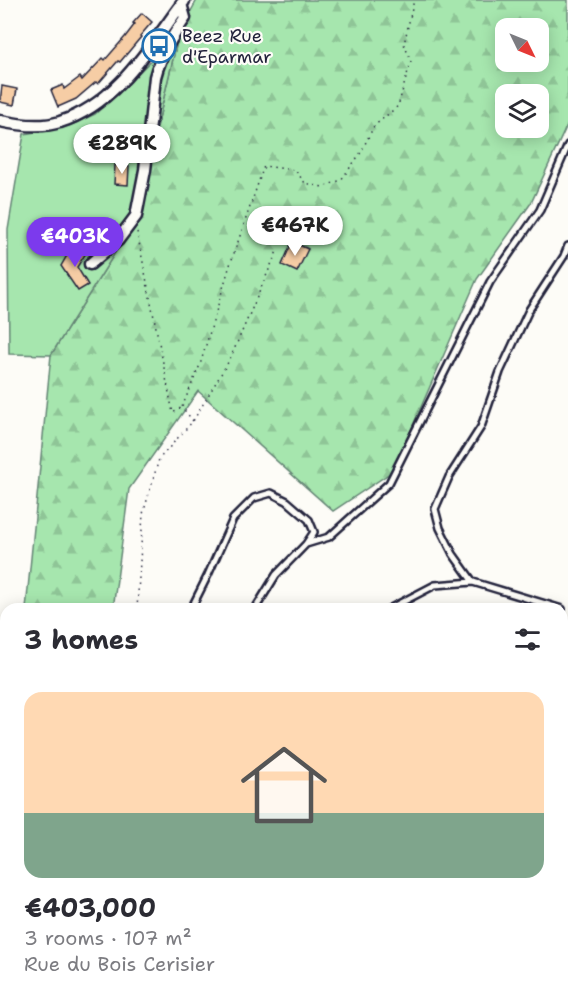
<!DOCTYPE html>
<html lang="en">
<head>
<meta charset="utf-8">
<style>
	body { margin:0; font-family:"Shantell Sans",sans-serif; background:#f2f2f3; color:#2b2b33; height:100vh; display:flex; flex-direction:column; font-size:22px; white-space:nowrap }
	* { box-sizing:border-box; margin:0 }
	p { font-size:20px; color:#7c7c81 }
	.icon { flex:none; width:33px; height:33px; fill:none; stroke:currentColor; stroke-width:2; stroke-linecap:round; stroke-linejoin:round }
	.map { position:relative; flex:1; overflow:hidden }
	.side { position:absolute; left:0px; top:603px; width:568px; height:404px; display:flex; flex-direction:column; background:#fff; border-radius:18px 18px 0 0; box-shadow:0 3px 15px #0003 }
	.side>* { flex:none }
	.needle { width:39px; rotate:133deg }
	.buttons { position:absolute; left:495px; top:18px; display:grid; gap:12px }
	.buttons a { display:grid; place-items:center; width:54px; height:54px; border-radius:12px; background:#fff; box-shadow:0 3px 15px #0003; font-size:30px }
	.price { position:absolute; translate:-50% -51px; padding:0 14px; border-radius:21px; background:#fff; color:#222; font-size:20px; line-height:39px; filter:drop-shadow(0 2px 3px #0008) }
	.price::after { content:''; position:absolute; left:50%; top:36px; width:18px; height:14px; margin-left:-9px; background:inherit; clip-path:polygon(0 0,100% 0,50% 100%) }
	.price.selected { background:#7c3aed; color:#fff }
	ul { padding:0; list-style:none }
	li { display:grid; align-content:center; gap:12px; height:318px; padding:0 24px }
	li span { display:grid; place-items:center; height:186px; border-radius:18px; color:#555 }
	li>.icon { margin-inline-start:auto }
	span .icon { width:108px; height:108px; fill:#fffc; stroke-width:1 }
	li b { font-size:26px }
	h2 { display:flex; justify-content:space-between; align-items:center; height:72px; padding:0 24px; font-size:26px }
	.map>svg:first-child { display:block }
	.forest { fill:url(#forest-firs); stroke:#648474; stroke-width:1.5; fill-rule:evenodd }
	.park { fill:#a6e6ae; stroke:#648474; stroke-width:1.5 }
	.water { fill:url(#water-waves); stroke:#608aa5; stroke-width:1.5 }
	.building { fill:#f6cda5; stroke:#22223b; stroke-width:1.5 }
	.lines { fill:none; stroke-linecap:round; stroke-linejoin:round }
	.service-casing { stroke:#22223b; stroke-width:10 }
	.minor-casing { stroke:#22223b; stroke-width:15 }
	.path { stroke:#22223b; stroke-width:1.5; stroke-dasharray:1.5 4.5; stroke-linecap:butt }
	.service { stroke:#fdfcf7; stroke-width:5 }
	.minor { stroke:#fdfcf7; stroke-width:10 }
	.labels { text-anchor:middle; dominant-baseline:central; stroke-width:4.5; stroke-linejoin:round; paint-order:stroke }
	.poi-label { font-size:18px; fill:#22223b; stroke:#fdfcf7; text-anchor:start }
</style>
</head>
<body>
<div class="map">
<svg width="568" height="1006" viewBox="0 0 568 1006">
	<defs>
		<pattern id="forest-firs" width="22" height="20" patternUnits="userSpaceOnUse" patternTransform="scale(1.5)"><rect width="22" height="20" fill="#a6e6ae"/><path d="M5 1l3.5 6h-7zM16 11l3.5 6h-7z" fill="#8fc597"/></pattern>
		<pattern id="water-waves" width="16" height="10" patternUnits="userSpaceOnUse" patternTransform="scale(1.5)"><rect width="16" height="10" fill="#89cfeb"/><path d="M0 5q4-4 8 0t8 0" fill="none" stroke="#76b1ca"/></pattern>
	</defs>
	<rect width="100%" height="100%" fill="#fdfcf7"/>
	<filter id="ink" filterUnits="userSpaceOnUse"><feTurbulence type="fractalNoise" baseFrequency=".0167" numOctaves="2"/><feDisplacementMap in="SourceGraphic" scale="12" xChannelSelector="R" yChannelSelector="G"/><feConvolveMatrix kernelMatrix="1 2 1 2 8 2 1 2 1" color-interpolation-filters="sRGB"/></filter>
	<g filter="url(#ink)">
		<!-- forest -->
		<path class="forest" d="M197,0h371v123l-37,80 -54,76 -84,192 -60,40 -135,-120 -69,98 -16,120h-87l25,-254 84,-134 44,-188zM506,28h32v34h-32zM506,94h32v34h-32z"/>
		<!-- park -->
		<path class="park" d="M179,33l-44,188 -84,134 -42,-1 -1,-124 16,-96 45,-8 26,-12 21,-19z"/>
		<!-- water -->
		<path class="water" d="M563,971l5,9v26h-150l-6,-5 150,-1z"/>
		<!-- building -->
		<path class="building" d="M142,13l10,9 -12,14 1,1 -21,25 -2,-1 -20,23 -2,-2 -20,17 -18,8 -7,-17 12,-5 1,4 16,-12 2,3 21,-22 2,2 20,-23 10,-13 -2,-1z
			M2,86l15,3 -3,16 -14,-3z
			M115,165l14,1 -1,19 -14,-1z
			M292,242l16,7 -11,23 -15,-7z
			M73,245l13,8 -9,14 11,18 -10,6 -17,-25z"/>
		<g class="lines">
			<defs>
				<path id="service" d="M306,544l23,-7 60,-54 101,-201 50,-72 28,-65
					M191,609l17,-34 25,-56 21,-21 17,-5 16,8 22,19 5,12 -8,12 -30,31 -21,34
					M389,609l46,-24 38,-3
					M562,609l-89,-27 -20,-28 -13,-26 -5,-19 14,-32 32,-50 19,-55 29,-62 35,-54 4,-10
					M562,737l6,3
					M562,751l6,5
					M562,867l6,-4
					M562,951l6,9
					M0,996l6,1
					M23,1000l20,4 4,-4"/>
				<path id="minor" d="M0,121c19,4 42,7 60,1 56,-17 91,-77 124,-121
					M90,264l28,-24 18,-24 9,-46 10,-93c6,-23 17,-40 30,-59l-4,-14
					M0,686l6,3
					M0,698h6
					M0,774l6,-7"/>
			</defs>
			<!-- service casing -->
			<use href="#service" class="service-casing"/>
			<!-- minor casing -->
			<use href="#minor" class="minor-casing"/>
			<!-- path -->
			<path class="path" d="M137,232l36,181 9,-6
				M193,421l-11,-14 18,-42 30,-100 34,-99 31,4 10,13 18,4 18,-7 19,-26 14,-28 24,-20 13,-45 -7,-17 10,-44
				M137,609l6,-95 16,-55 34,-38 37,-62 48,-110
				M0,789h6"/>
			<!-- service -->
			<use href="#service" class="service"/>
			<!-- minor -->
			<use href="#minor" class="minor"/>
		</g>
	</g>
	<!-- icons -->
	<defs>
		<symbol id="bus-ring" viewBox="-11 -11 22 22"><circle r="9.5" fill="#fdfcf7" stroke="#1f6fb2" stroke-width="1.5"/><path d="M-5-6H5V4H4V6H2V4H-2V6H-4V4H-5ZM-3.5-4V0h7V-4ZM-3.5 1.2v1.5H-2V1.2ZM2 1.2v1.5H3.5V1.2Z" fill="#1f6fb2"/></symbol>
	</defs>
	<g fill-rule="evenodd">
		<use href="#bus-ring" x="140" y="27" width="38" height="38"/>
	</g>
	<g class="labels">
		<!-- poi labels -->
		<g class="poi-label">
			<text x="182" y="36">Beez Rue<tspan x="182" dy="21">d'Eparmar</tspan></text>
		</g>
	</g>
</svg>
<div class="buttons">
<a><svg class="needle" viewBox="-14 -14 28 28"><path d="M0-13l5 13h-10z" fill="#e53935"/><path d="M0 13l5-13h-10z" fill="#7c7c81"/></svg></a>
<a><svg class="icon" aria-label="layers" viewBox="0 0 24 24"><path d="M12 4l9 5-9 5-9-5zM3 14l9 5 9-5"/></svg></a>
</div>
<b class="price" style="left:122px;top:175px">€289K</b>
<b class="price" style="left:295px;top:257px">€467K</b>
<b class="price selected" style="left:75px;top:268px">€403K</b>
<section class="side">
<h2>3 homes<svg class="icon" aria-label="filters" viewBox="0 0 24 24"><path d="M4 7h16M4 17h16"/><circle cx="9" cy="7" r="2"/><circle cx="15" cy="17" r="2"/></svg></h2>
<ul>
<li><span style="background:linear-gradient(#ffd9b3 65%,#7fa58c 0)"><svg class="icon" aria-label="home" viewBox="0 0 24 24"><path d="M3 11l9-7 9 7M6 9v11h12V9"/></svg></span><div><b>€403,000</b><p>3 rooms · 107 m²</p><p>Rue du Bois Cerisier</p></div></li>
</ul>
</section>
</div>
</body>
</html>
